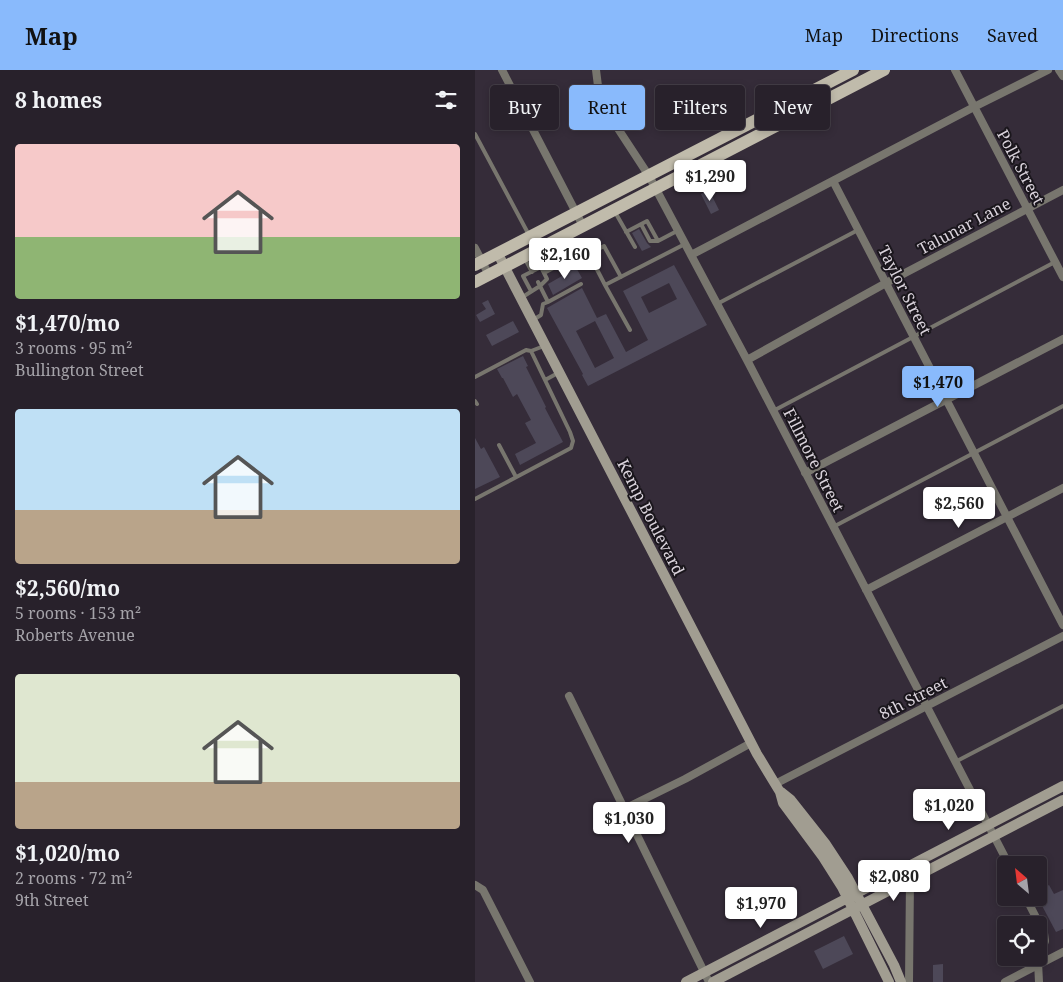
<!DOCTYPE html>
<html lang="en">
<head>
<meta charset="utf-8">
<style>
	body { margin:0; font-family:"Noto Serif",serif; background:#342e37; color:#f1f3f6; height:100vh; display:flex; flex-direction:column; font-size:19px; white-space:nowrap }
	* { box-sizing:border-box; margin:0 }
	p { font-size:16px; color:#a5a3a9 }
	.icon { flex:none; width:28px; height:28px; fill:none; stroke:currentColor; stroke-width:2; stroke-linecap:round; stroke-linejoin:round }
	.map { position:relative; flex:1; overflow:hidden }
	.side { display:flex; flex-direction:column; background:#28212b; width:475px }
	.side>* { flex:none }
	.top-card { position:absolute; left:15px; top:15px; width:475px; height:45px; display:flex; gap:10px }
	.needle { width:32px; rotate:332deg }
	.controls { position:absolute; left:522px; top:786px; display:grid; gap:10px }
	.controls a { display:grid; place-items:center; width:50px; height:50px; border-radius:5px; background:#28212b; box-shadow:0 2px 8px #0003,0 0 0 1px #443e47; font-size:25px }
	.price { position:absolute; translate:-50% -42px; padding:0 11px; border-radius:5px; background:#fff; color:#222; font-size:16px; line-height:32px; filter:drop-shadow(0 1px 2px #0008) }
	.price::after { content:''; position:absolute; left:50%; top:30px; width:15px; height:11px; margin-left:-8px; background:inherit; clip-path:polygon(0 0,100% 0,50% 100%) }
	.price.active { background:#89bafc; color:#111 }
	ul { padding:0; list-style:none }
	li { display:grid; align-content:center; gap:10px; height:265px; padding:0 15px }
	li span { display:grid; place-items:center; height:155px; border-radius:5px; color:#555 }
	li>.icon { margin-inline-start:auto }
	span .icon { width:90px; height:90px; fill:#fffc; stroke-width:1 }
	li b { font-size:21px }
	h2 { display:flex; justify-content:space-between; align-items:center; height:60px; padding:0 15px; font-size:21px }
	.chip { padding:0 18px; border-radius:5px; background:#28212b; box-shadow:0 2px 8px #0003,0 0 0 1px #443e47; font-size:18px; line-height:45px }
	.chip.active { background:#89bafc; color:#111 }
	header { display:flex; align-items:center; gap:30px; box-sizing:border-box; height:70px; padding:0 25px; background:#89bafc; color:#111 }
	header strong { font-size:24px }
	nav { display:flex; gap:28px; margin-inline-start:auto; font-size:18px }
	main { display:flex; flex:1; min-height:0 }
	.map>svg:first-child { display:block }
	.building { fill:#4d4858; fill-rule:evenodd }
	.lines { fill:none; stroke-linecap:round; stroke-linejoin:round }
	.lane { stroke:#78766e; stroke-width:4 }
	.street { stroke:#78766e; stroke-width:8 }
	.secondary { stroke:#a19d91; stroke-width:10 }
	.primary { stroke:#c0bbab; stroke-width:12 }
	.labels { text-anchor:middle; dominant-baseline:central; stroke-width:4; stroke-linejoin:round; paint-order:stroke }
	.street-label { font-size:16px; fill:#d9d2db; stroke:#1a161c }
</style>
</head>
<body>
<header>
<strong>Map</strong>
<nav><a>Map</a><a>Directions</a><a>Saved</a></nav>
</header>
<main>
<section class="side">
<h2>8 homes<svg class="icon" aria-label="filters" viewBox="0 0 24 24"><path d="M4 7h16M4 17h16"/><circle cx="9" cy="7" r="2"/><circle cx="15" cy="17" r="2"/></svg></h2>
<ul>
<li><span style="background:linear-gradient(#f6c9c9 60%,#8fb573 0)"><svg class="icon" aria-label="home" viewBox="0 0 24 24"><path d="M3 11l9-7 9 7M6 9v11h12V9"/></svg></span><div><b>$1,470/mo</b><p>3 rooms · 95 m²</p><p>Bullington Street</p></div></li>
<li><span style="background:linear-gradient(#bfe0f5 65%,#b9a48a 0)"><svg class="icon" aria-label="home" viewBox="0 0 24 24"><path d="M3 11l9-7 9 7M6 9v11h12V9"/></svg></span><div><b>$2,560/mo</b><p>5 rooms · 153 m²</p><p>Roberts Avenue</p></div></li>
<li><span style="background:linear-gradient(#dfe7d0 70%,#b9a48a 0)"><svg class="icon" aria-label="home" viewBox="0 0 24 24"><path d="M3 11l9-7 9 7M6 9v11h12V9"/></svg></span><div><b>$1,020/mo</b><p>2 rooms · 72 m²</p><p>9th Street</p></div></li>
</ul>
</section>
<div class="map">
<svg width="588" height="912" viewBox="0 0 588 912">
	<rect width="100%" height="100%" fill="#352c39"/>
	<!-- building -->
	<path class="building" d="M234,120l10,20 -8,4 -10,-20z
		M164,159l8,14 4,4 -9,4 -10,-18z
		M99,194l8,14 -29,17 -5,-11 21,-12 -2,-4z
		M199,195l33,60 -119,61 -6,-11 1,-1 -36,-66 35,-20 15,30 9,-4 20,38 22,-12 -25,-49zM194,213l8,16 -28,14 -8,-16zM120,251l19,37 -19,10 -19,-37z
		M13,230l7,14 -15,8 -4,-7 10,-6 -4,-6z
		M38,251l6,11 -27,14 -6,-11z
		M48,286l5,10 -2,1 20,40 -1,1 18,34 -43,23 -5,-11 21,-11 -11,-20 6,-3 -14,-26 -4,3 -10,-19h-1l-5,-9z
		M0,368l6,11 3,-2 16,30 -25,12z
		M574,815l5,9 9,-4v39l-7,3 -17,-32v-9z
		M369,866l9,18 -30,15 -9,-18z
		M468,894v18h-10v-17z"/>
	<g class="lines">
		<!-- lane -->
		<path class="lane" d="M0,64l54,101
			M140,142l20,35
			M166,154l9,17h8
			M151,162l21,-11 11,20 19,-10
			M50,189l7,13
			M69,203l15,-8 2,-5 -9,-16
			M130,215l-16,-31 15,-8 17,31
			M56,221l-8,-15 18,-9 6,12 -7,7 8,16 33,-18
			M46,228l19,-12 -2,-4
			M242,234l141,-74
			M58,250l8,-5 2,-11 5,-2
			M155,260l-25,-45 80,-41
			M0,307l51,-27 5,1 13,-5
			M70,310l13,-7
			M0,331l2,3
			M298,341l282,-149
			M24,375l17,32
			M0,429l96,-51 2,-7 -3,-9 -39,-81
			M358,457l230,-121
			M480,692l108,-56"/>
		<!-- street -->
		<path class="street" d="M27,0l81,156
			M121,0l3,24 4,11 10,16 36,55 42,79 56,105 262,505
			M480,0l108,207
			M584,0l4,6
			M358,111l230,444
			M0,178l14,27
			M216,185l283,-148 74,-37
			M272,290l139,-77 177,-93
			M330,403l258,-134
			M391,520l197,-102
			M94,626l140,286
			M300,714l288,-148
			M149,739l61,-30 66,-36
			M0,815l8,5 47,92
			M551,828l18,35 1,8 -6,16
			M563,892l1,20
			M434,912l1,-103
			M530,912l58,-30"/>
		<!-- secondary -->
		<path class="secondary" d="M23,184l259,500 23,38 3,11 40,54 19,30 47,95
			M306,722l10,8 34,43 23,35 46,87 7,17
			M211,912l377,-196
			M238,912l350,-182"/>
		<!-- primary -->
		<path class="primary" d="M0,195l378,-195
			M0,212l409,-212"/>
	</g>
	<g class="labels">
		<!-- street labels -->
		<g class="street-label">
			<text transform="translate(546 97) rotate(62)">Polk Street</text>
			<text transform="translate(489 156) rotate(-28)">Talunar Lane</text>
			<text transform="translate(430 220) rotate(63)">Taylor Street</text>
			<text transform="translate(339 390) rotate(63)">Fillmore Street</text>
			<text transform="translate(176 447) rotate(63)">Kemp Boulevard</text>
			<text transform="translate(438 628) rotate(-27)">8th Street</text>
		</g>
	</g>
</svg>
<div class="controls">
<a><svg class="needle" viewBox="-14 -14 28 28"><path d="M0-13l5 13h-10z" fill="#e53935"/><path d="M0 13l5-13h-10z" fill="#a5a3a9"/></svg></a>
<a><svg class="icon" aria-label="locate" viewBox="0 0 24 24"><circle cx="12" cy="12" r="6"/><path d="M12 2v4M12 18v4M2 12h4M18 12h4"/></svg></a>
</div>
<b class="price" style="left:235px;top:132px">$1,290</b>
<b class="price" style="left:90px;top:210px">$2,160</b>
<b class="price active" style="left:463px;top:338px">$1,470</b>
<b class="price" style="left:484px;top:459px">$2,560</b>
<b class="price" style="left:474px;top:761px">$1,020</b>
<b class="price" style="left:154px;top:774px">$1,030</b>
<b class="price" style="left:419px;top:832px">$2,080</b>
<b class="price" style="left:286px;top:859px">$1,970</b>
<div class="top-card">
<a class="chip">Buy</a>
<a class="chip active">Rent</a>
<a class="chip">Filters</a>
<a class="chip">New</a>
</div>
</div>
</main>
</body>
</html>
